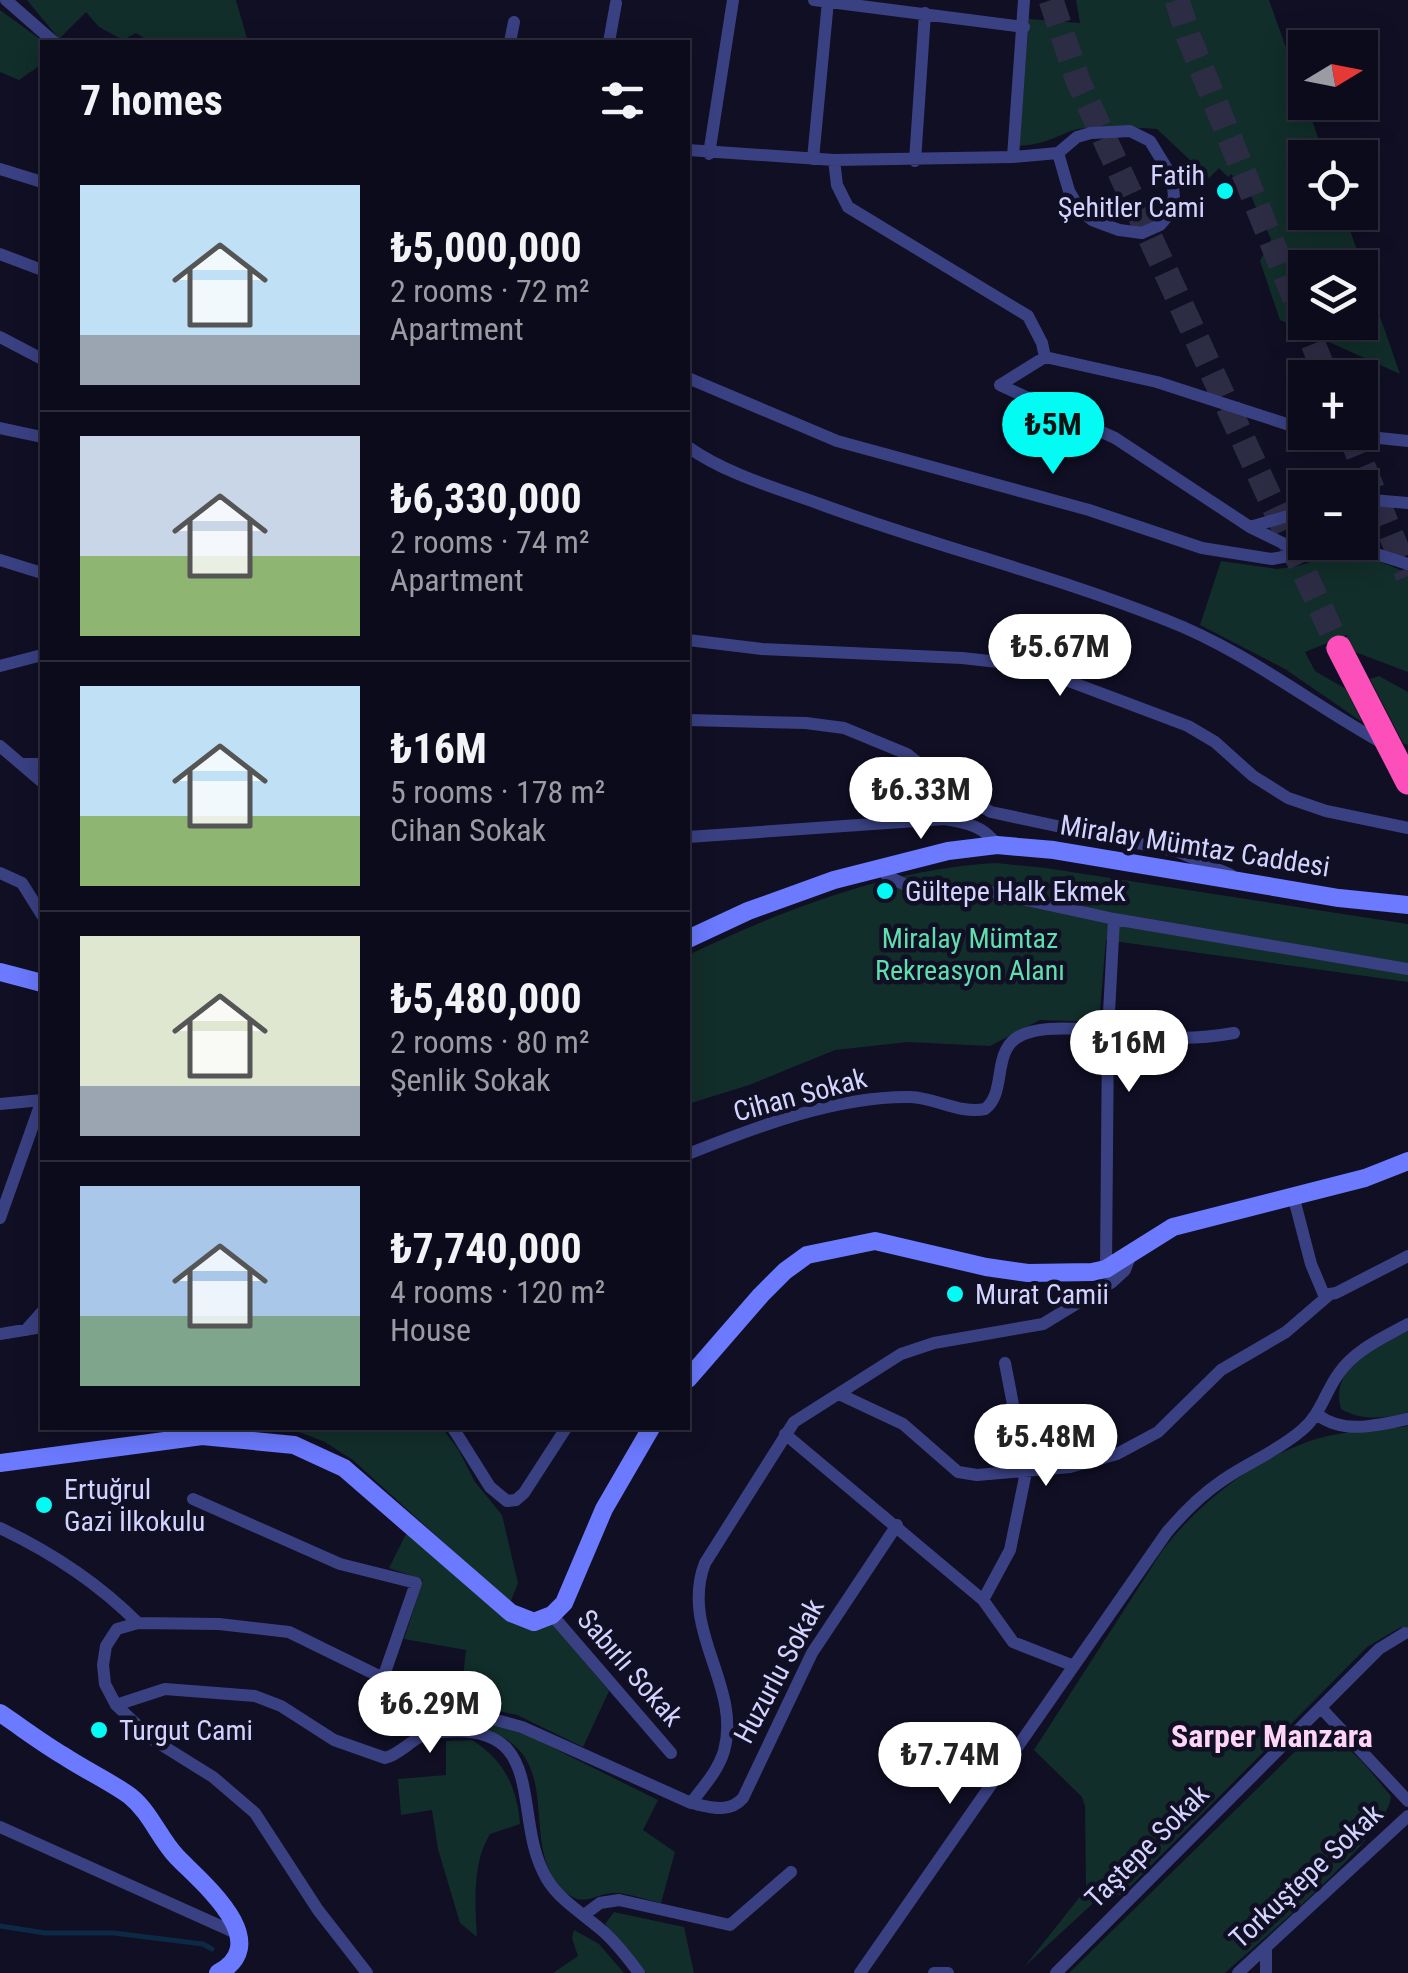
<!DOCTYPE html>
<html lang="en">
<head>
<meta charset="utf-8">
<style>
	body { margin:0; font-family:"Roboto Condensed",sans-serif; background:#151424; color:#f1f3f6; height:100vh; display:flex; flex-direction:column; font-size:38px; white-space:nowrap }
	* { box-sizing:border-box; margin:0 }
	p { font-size:32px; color:#9a9ba3 }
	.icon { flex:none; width:55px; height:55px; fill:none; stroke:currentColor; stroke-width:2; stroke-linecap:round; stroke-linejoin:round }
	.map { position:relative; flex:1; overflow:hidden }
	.details { position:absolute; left:40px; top:40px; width:650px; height:1390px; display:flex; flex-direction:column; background:#0c0b1b; border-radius:0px; box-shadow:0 5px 25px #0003,0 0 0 2px #2c2b3a }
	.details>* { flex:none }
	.needle { width:65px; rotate:80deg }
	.buttons { position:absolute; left:1288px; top:30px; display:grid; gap:20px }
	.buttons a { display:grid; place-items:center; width:90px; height:90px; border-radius:0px; background:#0c0b1b; box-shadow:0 5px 25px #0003,0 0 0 2px #2c2b3a; font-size:50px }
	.price { position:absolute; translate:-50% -85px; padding:0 22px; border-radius:35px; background:#fff; color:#222; font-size:32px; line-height:65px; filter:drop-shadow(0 2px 5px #0008) }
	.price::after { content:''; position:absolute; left:50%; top:60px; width:30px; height:22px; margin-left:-15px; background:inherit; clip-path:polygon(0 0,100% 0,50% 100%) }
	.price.current { background:#02fbf3; color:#111 }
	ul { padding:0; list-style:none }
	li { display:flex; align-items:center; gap:30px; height:250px; padding:0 40px }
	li+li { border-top:2px solid #2c2b3a }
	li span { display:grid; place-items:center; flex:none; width:280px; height:200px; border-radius:0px; color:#555 }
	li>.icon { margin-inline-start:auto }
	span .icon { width:120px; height:120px; fill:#fffc; stroke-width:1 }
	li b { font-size:42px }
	h2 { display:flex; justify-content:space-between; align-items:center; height:120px; padding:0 40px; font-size:42px }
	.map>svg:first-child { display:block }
	.green { fill:#122e2a; fill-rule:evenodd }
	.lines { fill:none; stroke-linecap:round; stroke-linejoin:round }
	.stream { stroke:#0c2946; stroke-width:5 }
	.motorway-tunnel { stroke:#2d2c45; stroke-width:25; stroke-dasharray:25 12; stroke-linecap:butt }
	.minor { stroke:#3a4183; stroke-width:12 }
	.secondary { stroke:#6b7afe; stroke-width:18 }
	.motorway-bridge { stroke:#fd4fb9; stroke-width:25 }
	.poi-dot { fill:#02fbf3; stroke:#100f24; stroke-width:4 }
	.labels { text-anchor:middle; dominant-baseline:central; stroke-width:9; stroke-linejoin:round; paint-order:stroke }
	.poi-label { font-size:28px; fill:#d3d3ff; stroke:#100f24; text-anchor:start }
	.street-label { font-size:28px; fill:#d3d3ff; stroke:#100f24 }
	.park-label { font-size:28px; fill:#5fdeae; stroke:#100f24 }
	.quarter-label { font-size:32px; font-weight:bold; fill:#ffd5f5; stroke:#100f24 }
</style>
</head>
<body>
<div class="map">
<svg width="1408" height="1973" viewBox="0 0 1408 1973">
	<rect width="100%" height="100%" fill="#100f24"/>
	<!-- green -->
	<path class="green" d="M27,0h209l12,42h-98l-14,-9 -13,7 -24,-13 -13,-15 -27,27z
		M1076,0h193l56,157 -20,1v54l39,1 56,161 -120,-54 -20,-59 11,-22 -23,-49 -17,-16 -3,3 -9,-9 -10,10 -52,-49c-24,-1 -70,-6 -91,4 -19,8 -25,11 -47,13l10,-127 51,4zM1305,268h55v54h-55z
		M0,10l44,32 -2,22 -23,16 -19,-8z
		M1344,552l14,1 50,20v99l-53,-20 -8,-17 -42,17 10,19 31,18 16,33 -77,-53 -85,-44 21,-64 56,8 21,-3z
		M1379,676l29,16v53l-5,-2 -33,-64z
		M996,863l50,5 362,56v58l-302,-42 -7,82 -59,-2 -50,26 -82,-4 -73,8 -86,35 -61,19v-149c97,-46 200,-86 308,-92z
		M1408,1331v83c-25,3 -44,8 -67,-5 -12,-44 36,-61 67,-78z
		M1408,1426v209l-7,-8 -34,20 -245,248 -21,1 -76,70 61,-77 -1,-83 -3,-9 -48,-47 128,-199c38,-50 94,-93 154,-112 29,-9 62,-8 92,-13z
		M289,1428h153l16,21 17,33 27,33 16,68 -8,20 -156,-142 -29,-19z
		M408,1530l114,97 15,1 14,-6 58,69 -26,56 -66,-32 -57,-12 6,-53 -62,-11 19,-59 -34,-12z
		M443,1718l49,3 21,7 145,72 -15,30 32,22 -14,51c-14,-3 -30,-9 -45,-10 -16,-1 -31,13 -45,3 -55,-37 -8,-125 -67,-158 -17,-9 -41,-10 -60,-14z
		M1318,1736c34,5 52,36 73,60 -1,38 -133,147 -166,177h-156l239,-234z
		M472,1740c32,20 45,47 48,84l-30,10c-18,29 -15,70 -13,103l-17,-14 -22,-74 -6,-39 -31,5 -3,-36 48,-4v-34z
		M614,1912l70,15 10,46h-48l-41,-49z
		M574,1930l25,14 25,29h-71l25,-17 -6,-18z"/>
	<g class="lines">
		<!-- stream -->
		<path class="stream" d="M0,1926l45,7h69l89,11 9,5"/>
		<!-- motorway-tunnel -->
		<path class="motorway-tunnel" d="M1051,0l27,81 261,567
			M1177,0l12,38 138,340
			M1349,432l59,144"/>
		<!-- minor -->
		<path class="minor" d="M6,0l48,42
			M814,0l210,27
			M510,42l4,-20
			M609,42l7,-39
			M688,150l146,10 179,-3 45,-4 19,-16 14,-4 39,-2 20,10 22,36 2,20 -8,21 -6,7 -18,8 -23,-3 -27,-10 -12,-10 -11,-19 -11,-38
			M709,154l24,-154
			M1013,157l11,-157
			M813,159l15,-158
			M834,160l3,25 11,22 180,109 14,27 3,14 -45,28
			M915,161l10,-148
			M0,169l42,13
			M0,254l42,16
			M0,337l42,22
			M1045,357l112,25 148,48
			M688,378l149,63 252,69 113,38 70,11 76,-14 60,19
			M1000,385l115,53 135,89 57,28
			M0,428l42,9
			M1323,432l85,9
			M688,447c38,27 88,41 132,57 114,42 233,71 346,116 80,31 144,83 218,124
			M1360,499l48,4
			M1250,527l55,-16
			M0,560l42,13
			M688,640l74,9 200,9 64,7 162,61 27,16 38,34 35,22 38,13 82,17
			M0,666l42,-11
			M688,720l118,3 38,5 63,26 46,37 38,21 188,40 52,23
			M0,746l42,36
			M22,764h20
			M688,837l257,-18c22,4 39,7 52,26
			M882,867l5,9 19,9 79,6 129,28 294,50
			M0,873l22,10 20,32
			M0,1104l42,-4
			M688,1154c68,-27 148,-58 222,-57 27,1 49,17 75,12 21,-16 8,-53 30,-70 28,-22 113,-3 148,-2 24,2 48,0 71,-4
			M1293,1195l18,69 13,31 12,-2 72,-37
			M0,1218l42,-118
			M1106,1269l2,-237 6,-113
			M26,1330l16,-18
			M0,1334l42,-7
			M839,1394l64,30 55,48 19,3 93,-8 47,-13 41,-22 63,-62 65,-38 43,-37
			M1318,1415c26,20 60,10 90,4
			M453,1428l37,59 17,14 9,-1 8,-7 42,-65
			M785,1434l198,166 30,42 61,24
			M193,1499l147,65 76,19 -33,95
			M0,1528c51,24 98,55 138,95
			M983,1600l27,-50 16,-78 -21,-109
			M552,1615l119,138
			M116,1705l49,-16 90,7 26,10 53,34 51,18c17,-4 29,-23 47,-25 122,-17 77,84 115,146 13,22 38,36 57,53 13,12 24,26 35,41
			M1322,1709l86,92
			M430,1733l4,-30
			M691,1803c12,-16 27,-32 33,-52 18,-65 -45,-121 -19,-188l89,-141 107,-68 33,-11 109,-19 69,-42 13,-12 6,-16
			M0,1827l236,106
			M584,1915l16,-12 19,-3 111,25 61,-53
			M1266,1947v26
			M367,1973l-49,-63 -63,-97 -42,-36 -61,-38 -36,-34 -11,-21 -2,-19 3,-19 11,-17 21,-6 81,1 70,8 145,71 88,24 169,76c19,4 38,11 52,-5l69,-145 85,-128
			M860,1973l307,-441c17,-20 35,-38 56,-52 26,-18 55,-29 79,-50 19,-16 23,-38 37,-57 17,-24 44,-35 69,-49
			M934,1973h14
			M1056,1973l323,-324 26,-16
			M1238,1973l170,-157"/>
		<!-- secondary -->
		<path class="secondary" d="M688,939l60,-28 86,-31 114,-29 49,-6 57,5 285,48 69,7
			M0,972l42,11
			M688,1379l73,-84 24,-24 22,-16 68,-14 111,26 42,6 64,-1 14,-3 67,-42 192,-49 43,-17
			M0,1463l202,-27 92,9 50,23 167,145 23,9 18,-7 12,-12 40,-94 47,-81
			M0,1713c21,14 42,30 64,43 21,14 45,25 66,40 21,17 29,42 47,61 23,24 99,85 41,116"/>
		<!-- motorway-bridge -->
		<path class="motorway-bridge" d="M1339,648l69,134"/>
	</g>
	<!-- markers -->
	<g class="poi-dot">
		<circle cx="1225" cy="191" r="10"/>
		<circle cx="885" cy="891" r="10"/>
		<circle cx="955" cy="1294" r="10"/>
		<circle cx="44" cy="1505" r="10"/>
		<circle cx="99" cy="1730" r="10"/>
	</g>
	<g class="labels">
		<!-- poi labels -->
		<g class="poi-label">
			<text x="1205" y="175" text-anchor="end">Fatih<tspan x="1205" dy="32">Şehitler Cami</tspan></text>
			<text x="905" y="891">Gültepe Halk Ekmek</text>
			<text x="975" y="1294">Murat Camii</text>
			<text x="64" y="1489">Ertuğrul<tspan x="64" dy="32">Gazi İlkokulu</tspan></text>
			<text x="119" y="1730">Turgut Cami</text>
		</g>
		<!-- street labels -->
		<g class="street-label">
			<text transform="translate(1195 846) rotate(9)">Miralay Mümtaz Caddesi</text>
			<text transform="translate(800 1095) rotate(-15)">Cihan Sokak</text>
			<text transform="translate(630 1668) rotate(49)">Sabırlı Sokak</text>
			<text transform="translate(779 1671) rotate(-62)">Huzurlu Sokak</text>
			<text transform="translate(1147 1846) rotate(-45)">Taştepe Sokak</text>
			<text transform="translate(1306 1876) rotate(-43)">Torkuştepe Sokak</text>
		</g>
		<!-- park labels -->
		<g class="park-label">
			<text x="970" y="938">Miralay Mümtaz<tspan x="970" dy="32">Rekreasyon Alanı</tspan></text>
		</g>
		<!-- quarter labels -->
		<g class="quarter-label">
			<text x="1272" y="1736">Sarper Manzara</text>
		</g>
	</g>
</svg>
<div class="buttons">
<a><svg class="needle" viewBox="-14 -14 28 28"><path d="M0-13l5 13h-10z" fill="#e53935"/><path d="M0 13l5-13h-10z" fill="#9a9ba3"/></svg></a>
<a><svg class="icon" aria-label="locate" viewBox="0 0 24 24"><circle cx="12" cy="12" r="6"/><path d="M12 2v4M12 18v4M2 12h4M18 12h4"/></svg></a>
<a><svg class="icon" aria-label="layers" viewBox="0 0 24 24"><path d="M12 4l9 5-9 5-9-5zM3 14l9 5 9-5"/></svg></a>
<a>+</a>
<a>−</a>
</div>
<b class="price current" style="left:1053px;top:477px">₺5M</b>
<b class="price" style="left:1060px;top:699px">₺5.67M</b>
<b class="price" style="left:921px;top:842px">₺6.33M</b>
<b class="price" style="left:1129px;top:1095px">₺16M</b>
<b class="price" style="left:1046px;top:1489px">₺5.48M</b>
<b class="price" style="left:430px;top:1756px">₺6.29M</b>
<b class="price" style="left:950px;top:1807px">₺7.74M</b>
<section class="details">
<h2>7 homes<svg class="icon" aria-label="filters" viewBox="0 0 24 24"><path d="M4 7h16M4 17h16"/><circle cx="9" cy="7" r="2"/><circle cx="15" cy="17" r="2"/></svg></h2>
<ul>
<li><span style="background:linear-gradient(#bfe0f5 75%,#9aa5b1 0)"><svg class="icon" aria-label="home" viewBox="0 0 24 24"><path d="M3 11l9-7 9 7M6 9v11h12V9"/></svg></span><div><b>₺5,000,000</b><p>2 rooms · 72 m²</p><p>Apartment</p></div></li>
<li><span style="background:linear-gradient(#c9d6e8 60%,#8fb573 0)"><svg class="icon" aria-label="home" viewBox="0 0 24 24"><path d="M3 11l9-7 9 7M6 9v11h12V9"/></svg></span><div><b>₺6,330,000</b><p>2 rooms · 74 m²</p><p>Apartment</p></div></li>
<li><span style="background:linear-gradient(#bfe0f5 65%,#8fb573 0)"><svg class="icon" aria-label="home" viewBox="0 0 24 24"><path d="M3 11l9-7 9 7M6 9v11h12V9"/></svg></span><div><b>₺16M</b><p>5 rooms · 178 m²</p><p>Cihan Sokak</p></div></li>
<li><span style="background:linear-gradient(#dfe7d0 75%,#9aa5b1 0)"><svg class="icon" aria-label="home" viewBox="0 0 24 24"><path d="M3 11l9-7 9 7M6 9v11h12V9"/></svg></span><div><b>₺5,480,000</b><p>2 rooms · 80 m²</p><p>Şenlik Sokak</p></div></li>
<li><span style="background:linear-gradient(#a9c7e8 65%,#7fa58c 0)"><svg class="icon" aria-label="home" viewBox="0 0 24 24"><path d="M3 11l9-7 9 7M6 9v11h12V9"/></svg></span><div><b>₺7,740,000</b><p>4 rooms · 120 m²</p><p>House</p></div></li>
</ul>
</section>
</div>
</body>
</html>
